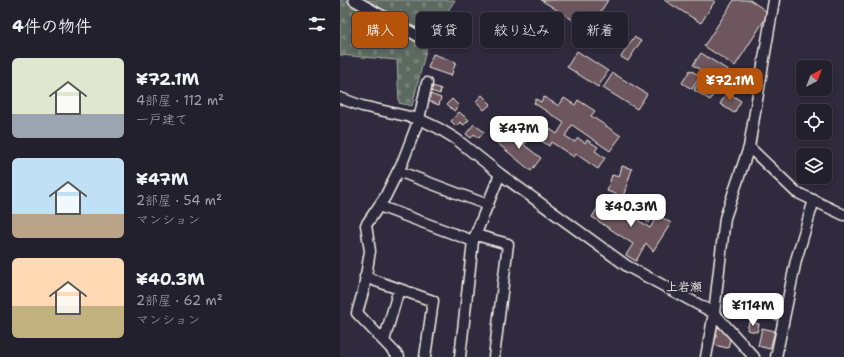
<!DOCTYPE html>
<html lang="ja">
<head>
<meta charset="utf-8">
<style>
	body { margin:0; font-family:"Shantell Sans","Klee One",sans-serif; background:#2b2836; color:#f1f3f6; height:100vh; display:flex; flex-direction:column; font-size:15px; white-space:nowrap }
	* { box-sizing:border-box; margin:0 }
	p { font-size:13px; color:#a3a3aa }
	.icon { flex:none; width:22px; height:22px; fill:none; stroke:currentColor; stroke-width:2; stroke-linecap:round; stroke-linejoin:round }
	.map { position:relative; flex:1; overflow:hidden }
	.side { display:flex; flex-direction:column; background:#23202e; width:340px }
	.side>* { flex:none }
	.hud { position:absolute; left:12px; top:12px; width:380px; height:36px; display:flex; gap:8px }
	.needle { width:26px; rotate:42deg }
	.tools { position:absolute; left:456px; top:60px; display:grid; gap:8px }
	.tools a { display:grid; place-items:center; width:36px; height:36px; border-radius:6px; background:#23202e; box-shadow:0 2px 6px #0003,0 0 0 1px #403e4a; font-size:20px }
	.price { position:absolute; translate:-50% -34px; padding:0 9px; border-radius:8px; background:#fff; color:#222; font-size:13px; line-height:26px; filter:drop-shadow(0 1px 2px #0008) }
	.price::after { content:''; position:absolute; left:50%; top:24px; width:12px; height:9px; margin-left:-6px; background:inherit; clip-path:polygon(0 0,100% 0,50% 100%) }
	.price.on { background:#b45309; color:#fff }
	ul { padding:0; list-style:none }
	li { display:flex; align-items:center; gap:12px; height:100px; padding:0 12px }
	li span { display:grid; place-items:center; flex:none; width:112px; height:80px; border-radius:6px; color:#555 }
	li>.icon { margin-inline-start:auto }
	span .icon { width:48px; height:48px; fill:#fffc; stroke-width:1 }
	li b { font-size:17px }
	h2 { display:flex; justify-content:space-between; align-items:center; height:48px; padding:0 12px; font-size:17px }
	.pill { padding:0 14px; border-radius:6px; background:#23202e; box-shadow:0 2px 6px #0003,0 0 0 1px #403e4a; font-size:14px; line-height:36px }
	.pill.on { background:#b45309; color:#fff }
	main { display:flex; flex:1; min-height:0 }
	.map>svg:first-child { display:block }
	.cemetery { fill:url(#cemetery-stones); stroke:#a8aea4 }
	.building { fill:#6d575d; stroke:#f4f1e8 }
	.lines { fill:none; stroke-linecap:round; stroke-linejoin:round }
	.minor-casing { stroke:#f4f1e8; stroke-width:13 }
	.minor { stroke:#2f2a3d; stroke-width:10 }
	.labels { text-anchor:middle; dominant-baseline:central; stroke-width:4; stroke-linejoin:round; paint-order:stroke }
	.quarter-label { font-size:12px; font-weight:bold; fill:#f4f1e8; stroke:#2f2a3d }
</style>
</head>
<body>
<main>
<section class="side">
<h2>4件の物件<svg class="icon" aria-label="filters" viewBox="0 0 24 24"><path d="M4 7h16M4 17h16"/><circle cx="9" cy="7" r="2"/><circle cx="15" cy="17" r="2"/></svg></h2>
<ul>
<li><span style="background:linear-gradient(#dfe7d0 70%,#9aa5b1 0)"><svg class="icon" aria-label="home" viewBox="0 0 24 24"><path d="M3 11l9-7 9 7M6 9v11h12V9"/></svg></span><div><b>¥72.1M</b><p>4部屋 · 112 m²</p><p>一戸建て</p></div></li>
<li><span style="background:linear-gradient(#bfe0f5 70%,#b9a48a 0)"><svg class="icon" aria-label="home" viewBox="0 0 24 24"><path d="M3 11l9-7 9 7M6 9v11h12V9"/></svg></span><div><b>¥47M</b><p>2部屋 · 54 m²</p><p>マンション</p></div></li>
<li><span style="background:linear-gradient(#ffd9b3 60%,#c2b280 0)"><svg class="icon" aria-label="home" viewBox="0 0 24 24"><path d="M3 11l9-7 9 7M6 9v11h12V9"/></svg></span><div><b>¥40.3M</b><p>2部屋 · 62 m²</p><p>マンション</p></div></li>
</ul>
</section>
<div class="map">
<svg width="504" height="357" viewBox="0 0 504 357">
	<defs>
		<pattern id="cemetery-stones" width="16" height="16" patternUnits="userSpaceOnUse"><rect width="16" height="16" fill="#5c6a60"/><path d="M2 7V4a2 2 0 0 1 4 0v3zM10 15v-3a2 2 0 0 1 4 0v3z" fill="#748077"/></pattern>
	</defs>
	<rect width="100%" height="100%" fill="#2f2a3d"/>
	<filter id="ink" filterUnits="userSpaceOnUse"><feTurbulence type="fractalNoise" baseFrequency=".025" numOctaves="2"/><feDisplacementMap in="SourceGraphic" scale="8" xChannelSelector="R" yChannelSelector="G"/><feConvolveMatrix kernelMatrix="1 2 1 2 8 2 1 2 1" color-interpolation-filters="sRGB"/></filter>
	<g filter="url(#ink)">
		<!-- cemetery -->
		<path class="cemetery" d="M0,0h115l-27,42 -16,64 -13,-3 -2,-43 -57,-5z"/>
		<!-- building -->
		<path class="building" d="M201,0h67l-19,30z
			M324,0h49l2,1 -14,22z
			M394,0h16l19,13 -34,53 -31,-20z
			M294,37l7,4 -13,20 -7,-4z
			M237,51l31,20 -10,16 -31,-20z
			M361,53l30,19 -8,12 -30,-19z
			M93,54l23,8 -5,14 -23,-8z
			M350,70l10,6 -8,13 -10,-6z
			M273,73l34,21 -10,15 -34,-21z
			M398,74l9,6 -7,11 -9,-6z
			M361,77l17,11 -8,12 -16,-10z
			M93,86l8,3 -1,5 -9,-3z
			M387,92l14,9 -7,12 -14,-9z
			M90,94l11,4 -2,7 -11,-4z
			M142,95l9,9 -7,6 -8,-9z
			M204,97l15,9 5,-8 11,7 3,-5 17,11 -4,5 30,20 -11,15 -38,-26 -7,11 10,6 3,-4 7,5 2,-3 11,7 -3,4 10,7 -7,11 -22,-15 -2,3 -23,-15 -2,4 -31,-21 4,-6 13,9 4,-7 18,13 7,-11 -30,-20 2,-4 5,3z
			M112,99l7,7 -5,5 -7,-7z
			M119,112l10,8 -5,5 -4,-3 -4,4 -5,-5z
			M134,124l10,8 -5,6 -5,-4 -3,4 -5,-4z
			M165,131l11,8 4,-5 8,6 -4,5 17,13 -10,13 -35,-29z
			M282,166l10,3 -9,28 -16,-6 5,-16 7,2z
			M289,197l26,16 -6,10 -26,-17z
			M264,198l46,30 8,-13 13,8 -18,28 -7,-8 -10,18 -10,-6 7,-11 -41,-27z
			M420,300l7,2 -1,4 13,4 -2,10 -18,-4 2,-9 -2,-1z
			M411,308l7,1 -2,12 -7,-2z
			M377,322l14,13 -3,13 -15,-3z
			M409,322l10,2 -2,8 -10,-2z
			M422,328l13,3 -5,18 -12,-3z"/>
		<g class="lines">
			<defs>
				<path id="minor" d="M14,0l64,36
					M0,98l22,8 57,13 19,9 18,11 44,35 127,92 87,47 40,44
					M409,147l47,45 48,23
					M58,171l90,34
					M39,206l94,35
					M136,235l32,9 -14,113
					M25,277l68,24 -8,56
					M44,341l15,-52
					M59,357l-42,-44 7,-25 6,-37 -4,-26 19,-28 18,-36 16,-42 8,-36
					M120,357l13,-116 27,-67
					M366,357l8,-44 11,-95 24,-71 25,-147
					M436,357l20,-97 18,-60"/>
			</defs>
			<!-- minor casing -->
			<use href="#minor" class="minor-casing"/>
			<!-- minor -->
			<use href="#minor" class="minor"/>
		</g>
	</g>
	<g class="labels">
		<!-- quarter labels -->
		<g class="quarter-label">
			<text x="344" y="287">上岩瀬</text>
		</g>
	</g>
</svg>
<div class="tools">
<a><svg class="needle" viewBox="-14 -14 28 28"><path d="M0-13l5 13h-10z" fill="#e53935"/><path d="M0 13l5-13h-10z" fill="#a3a3aa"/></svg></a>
<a><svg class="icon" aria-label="locate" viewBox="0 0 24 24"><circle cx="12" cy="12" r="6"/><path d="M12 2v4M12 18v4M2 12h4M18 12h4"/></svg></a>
<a><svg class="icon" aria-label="layers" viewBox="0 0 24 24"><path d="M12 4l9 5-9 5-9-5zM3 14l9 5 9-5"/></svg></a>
</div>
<b class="price on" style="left:390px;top:102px">¥72.1M</b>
<b class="price" style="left:179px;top:150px">¥47M</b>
<b class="price" style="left:291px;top:228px">¥40.3M</b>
<b class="price" style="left:413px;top:327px">¥114M</b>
<div class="hud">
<a class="pill on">購入</a>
<a class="pill">賃貸</a>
<a class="pill">絞り込み</a>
<a class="pill">新着</a>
</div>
</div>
</main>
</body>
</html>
